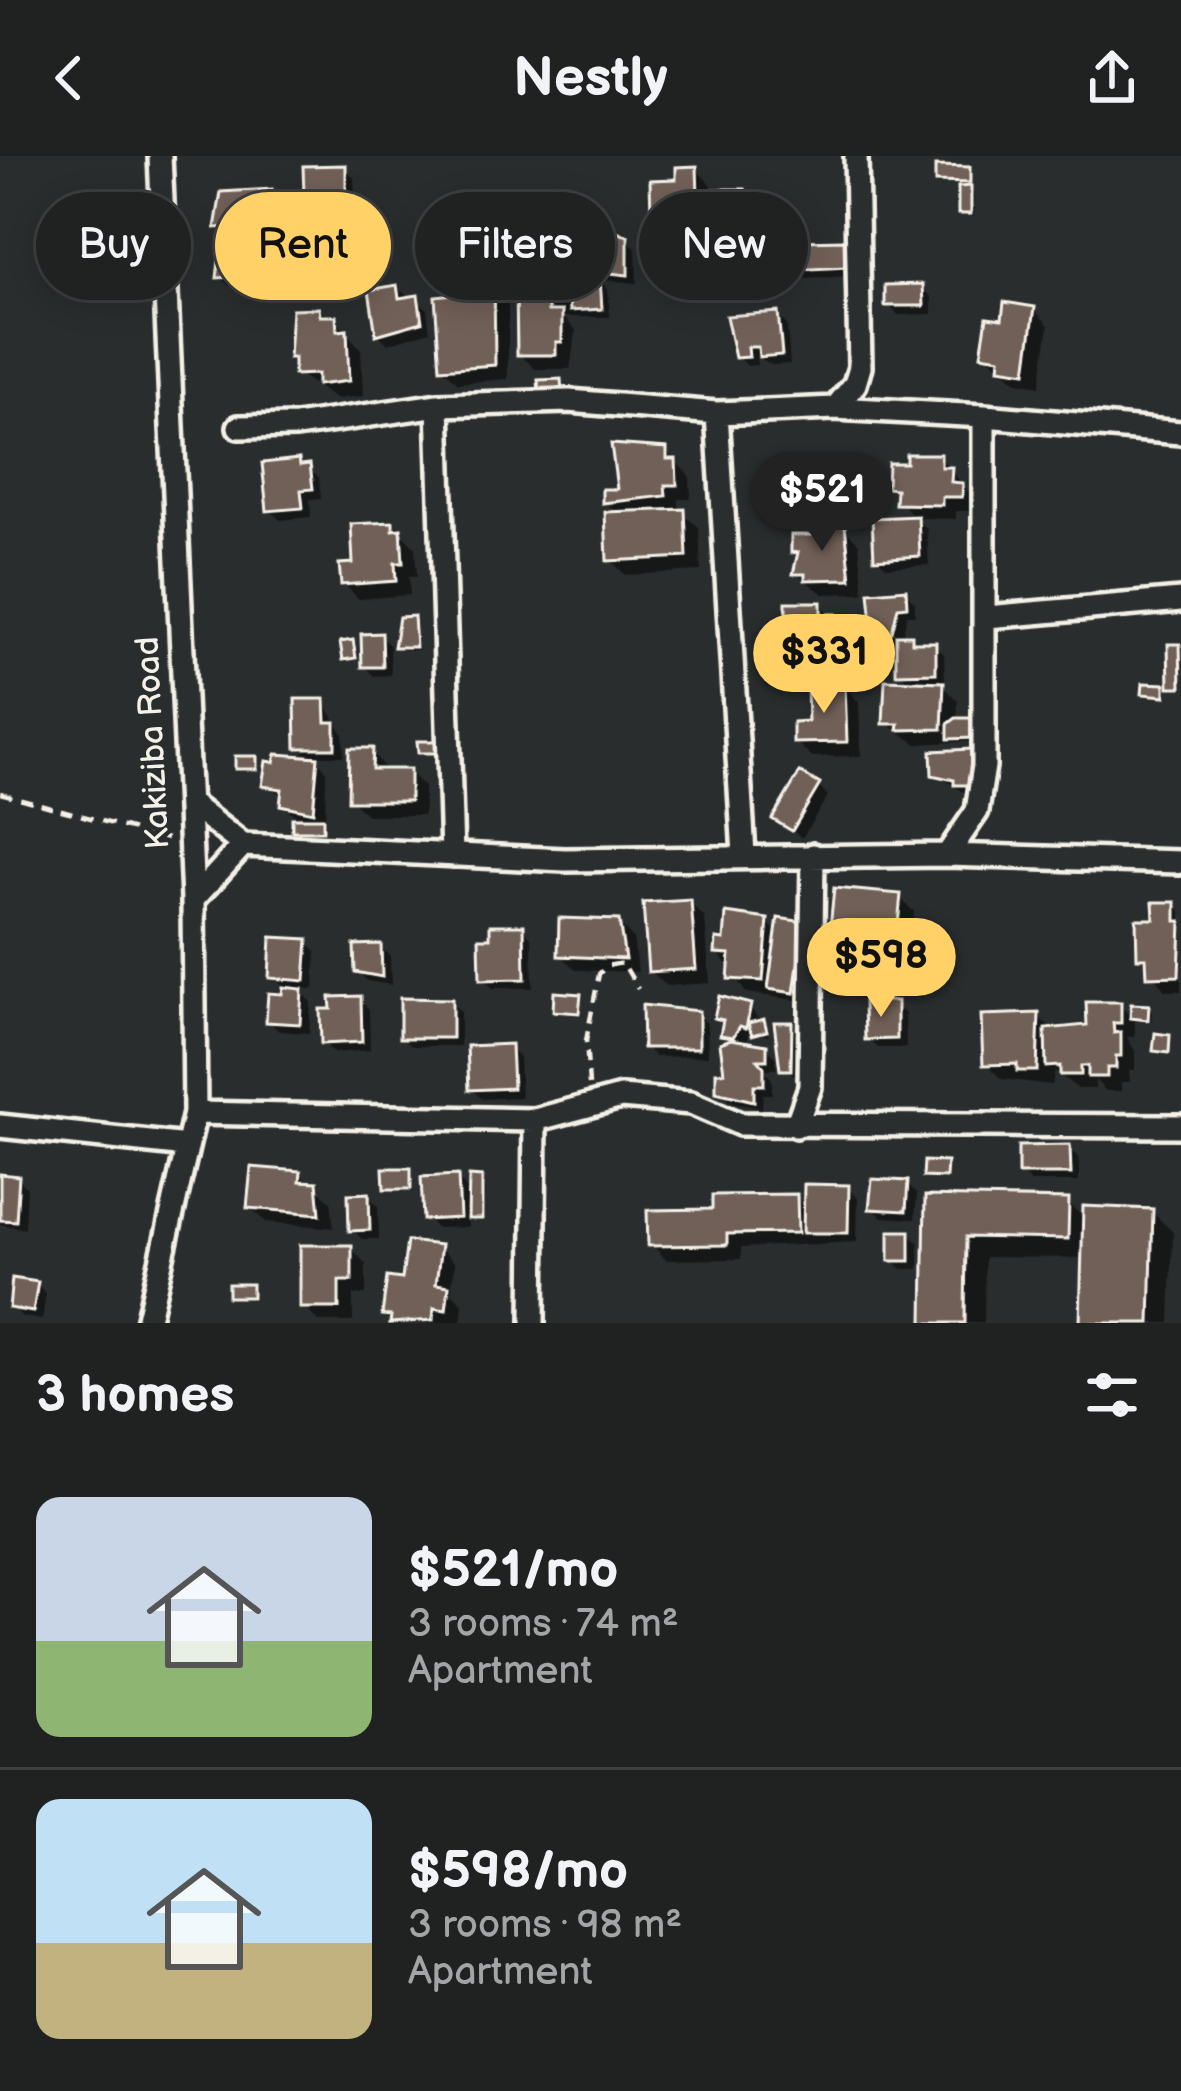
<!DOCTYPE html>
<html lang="en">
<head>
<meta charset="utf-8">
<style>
	body { margin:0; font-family:"Balsamiq Sans",sans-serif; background:#2d2f2f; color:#f1f3f6; height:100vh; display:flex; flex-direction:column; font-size:45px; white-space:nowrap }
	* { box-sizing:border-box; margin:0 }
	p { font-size:39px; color:#a2a4a5 }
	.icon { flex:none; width:66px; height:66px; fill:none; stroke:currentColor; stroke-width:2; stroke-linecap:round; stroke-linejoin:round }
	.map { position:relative; height:1167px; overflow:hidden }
	.panel { display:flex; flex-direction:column; background:#202222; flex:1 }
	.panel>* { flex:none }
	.hud { position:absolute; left:36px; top:36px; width:1110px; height:108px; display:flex; gap:24px }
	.price { position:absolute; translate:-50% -102px; padding:0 27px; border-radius:42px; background:#ffd166; color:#111; font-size:39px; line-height:78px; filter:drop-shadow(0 3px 6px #0008) }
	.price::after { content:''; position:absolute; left:50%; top:72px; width:36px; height:27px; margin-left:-18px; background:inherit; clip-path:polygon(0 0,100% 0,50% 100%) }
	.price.active { background:#222; color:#fff }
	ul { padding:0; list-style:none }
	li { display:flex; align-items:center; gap:36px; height:300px; padding:0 36px }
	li+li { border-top:3px solid #3d3f40 }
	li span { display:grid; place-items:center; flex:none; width:336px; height:240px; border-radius:24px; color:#555 }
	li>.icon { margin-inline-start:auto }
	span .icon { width:144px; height:144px; fill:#fffc; stroke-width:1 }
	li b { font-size:51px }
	h2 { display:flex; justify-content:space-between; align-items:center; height:144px; padding:0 36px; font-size:51px }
	.chip { padding:0 42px; border-radius:54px; background:#202222; box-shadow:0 6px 30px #0003,0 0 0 3px #3d3f40; font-size:42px; line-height:108px }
	.chip.active { background:#ffd166; color:#111 }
	header { display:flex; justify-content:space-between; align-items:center; height:156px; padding:0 36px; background:#202222; font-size:54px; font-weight:600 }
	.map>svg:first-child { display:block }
	.shadow { fill:#0007 }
	.building { fill:#716059; stroke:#f4f1e8; stroke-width:3 }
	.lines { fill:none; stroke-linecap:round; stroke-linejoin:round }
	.minor-casing { stroke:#f4f1e8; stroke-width:30 }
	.path { stroke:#f4f1e8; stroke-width:4.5; stroke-dasharray:12 9; stroke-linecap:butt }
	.minor { stroke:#2a2d2e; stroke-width:21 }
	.labels { text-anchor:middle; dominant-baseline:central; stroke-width:9; stroke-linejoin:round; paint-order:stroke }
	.street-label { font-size:33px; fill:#f4f1e8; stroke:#2a2d2e }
</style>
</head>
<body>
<header><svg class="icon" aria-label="back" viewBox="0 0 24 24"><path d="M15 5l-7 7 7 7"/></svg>Nestly<svg class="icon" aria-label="share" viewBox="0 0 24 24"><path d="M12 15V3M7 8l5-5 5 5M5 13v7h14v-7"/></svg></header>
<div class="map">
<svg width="1181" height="1167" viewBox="0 0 1181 1167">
	<rect width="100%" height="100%" fill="#2a2d2e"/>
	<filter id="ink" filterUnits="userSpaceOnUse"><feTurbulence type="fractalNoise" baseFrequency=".00833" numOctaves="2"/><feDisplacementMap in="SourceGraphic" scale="24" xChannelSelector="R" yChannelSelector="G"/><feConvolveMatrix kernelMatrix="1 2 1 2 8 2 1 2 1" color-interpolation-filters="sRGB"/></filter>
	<g filter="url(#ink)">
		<!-- shadow -->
		<path class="shadow" d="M345,12l9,10 1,25 -38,1 -10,-10z
			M696,13l15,16 1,21 32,-14 16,16h12l15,15v27h-19v11l-33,-5 -24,-22 1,29 -41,2 -16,-15 24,-68z
			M969,14l4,15h-8l9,9v23l-13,-4v-28l-23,-4z
			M270,36l10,10 1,17 42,-2 9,10 2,62h-23l-10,-9v-30l-17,-9v-7l-56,3 -10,-10z
			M549,39l10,10 1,43 -10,1 8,7 1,17 -31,4 -18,-36z
			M626,83l10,10 1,34 -34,-3 -8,-10z
			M274,86l10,10 2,32 -57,2 -9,-9z
			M844,87l9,9 1,24 -49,3 -9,-10z
			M493,123l15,15v85l-50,4 -15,-15 14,-71z
			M599,124l9,10 2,27h-47l13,13 -6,39h-35l-15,-15 -1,-67 44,-1 9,8z
			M922,131l10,10v17l-34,1 -10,-10z
			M396,132l31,20 3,23 -42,13 -10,-10z
			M1034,153l15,16 -9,61 -23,-4 -32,-28 19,-32z
			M318,155l17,8 26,30 2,47 -28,3 -38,-26 -5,-16z
			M777,159l10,10 3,39 -18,1 -16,-9 1,9 -10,1 -9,-10z
			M666,295l24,26 1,22h-12l1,13 19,15 2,44 -76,4 -15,-16 9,-44 -14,-14z
			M940,301l36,44v10h-20v8l-40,-1 11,11 2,36 -42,2 -10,-9 38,-39 -25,-32z
			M298,306l21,15 2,21 -11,1 1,18 -31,3 -10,-10z
			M818,309l10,10 18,-1 16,15 1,29 -72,2 -15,-16z
			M391,369l24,22 2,30h-8l1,18 -51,4 -15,-15z
			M844,372l15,15 5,50 -41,1 -27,-21 4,-16 -6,-5z
			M905,436l10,10v13h-8l-5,23 33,7 9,9 1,28h-6l19,19 -1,20 19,4v16l-59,3 -31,-21 25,-39 -12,-12v-31l-13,1 -10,-9z
			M820,449l30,27v32h-12v9h-35l-28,-29z
			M413,463l6,31h-18l-4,-4z
			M381,480l9,10 1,29 -17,1 -9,-10z
			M844,531l15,15 2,54 -50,1 -15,-15z
			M324,546l19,32 1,22h-31l13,14 -1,64 -26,-1 -4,-4 18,-11 -20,-4 -10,-10 1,-8 -19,-11 47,-25 -14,-14z
			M372,595l15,21h22l15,15v28h-57l-16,-15z
			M971,596l9,10 2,31 -15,1 -32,-20z
			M256,603l4,12 -22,-3z
			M818,630l10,10 -26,42 -27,-20z
			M899,741l15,15 -3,37 -21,-2v8l-6,-1 -10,-10 -25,-2 -15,-15z
			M690,747l15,15 5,65 -44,3 -15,-15z
			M1175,749l6,6v80h-16l-25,-35 17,-34z
			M767,766l12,13 24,-10v76l-57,-8 -28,-41z
			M618,767l15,15 5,34 -62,-2 -15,-15z
			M523,772l9,10 1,50h-40l-10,-9z
			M307,786l9,10 -2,37 -17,-1 14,14 -2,31 -30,-2 -10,-10 17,-34 -14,-10z
			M380,791l10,9 1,29 -24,-4 -9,-10z
			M579,841l3,18 -26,-5z
			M359,843l10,10 1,41 -36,3 -10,-10 10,-31z
			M450,846l10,9v35h-48l-9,-9z
			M895,848l10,10 1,34h-28l-10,-9z
			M1119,849l14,13 15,-10 4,4 -1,10 -16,-1v16h-8l8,14v19h-6l1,12h-9v9h-15l-11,-11v9h-17l-23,-18 -3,14 -51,-6 -15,-16 52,-47 15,15 37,-4z
			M750,851l19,28 -19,-1 -8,13 24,1 10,9v12h-13l9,10v15h-9l-1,15 -33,-8 -10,-10 17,-45 -19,-29z
			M645,852l53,6 9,10 1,32 -53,1 -9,-10z
			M790,869l10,10 -1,43 -16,-10z
			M509,891l10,10 2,40 -39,2 -10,-10z
			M1069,992l10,10v24h-48l-10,-9z
			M946,1009l3,15 -23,-4z
			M410,1015l4,21 -28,-4z
			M300,1018l31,27 3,27 -68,-6 -16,-15z
			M0,1021l18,2 9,9 -2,41 -25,-5z
			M457,1022l14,15 10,-13 4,4 -1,38 -16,-7v12l-32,1 -10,-10z
			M907,1028l10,10 -2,25 -33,-2 -10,-10z
			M848,1032l10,10 -1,44 -116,6v11l-75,1 -15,-16 64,-32 81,-15 10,11z
			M368,1040l10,10 1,33h-17l-10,-10z
			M928,1043l139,3 19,18 66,-8 21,20 -3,91h-87l2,-65 -100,-1 -1,66h-58z
			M909,1078l10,9v26h-17l-10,-10z
			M351,1092l15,16v31h-13v27h-34l-16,-16z
			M440,1092l15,15 -4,29 12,12 -2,19h-68l-8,-9 19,-32z
			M36,1128l10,10 -4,26 -20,-3 -9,-10z
			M251,1131l4,13 -24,-5z"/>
		<!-- building -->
		<path class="building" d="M346,9v29l-42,1 -1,-29z
			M697,10l1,31h-20v12l19,-1 2,41 -47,2 -2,-71 26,-1v-12z
			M935,10l35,1v16l-35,-1z
			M971,30v28h-13v-27z
			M272,33l1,36 -58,3 6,-36z
			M714,33h31v16h28v31h-19v12l-38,-6v-13h-14v-25h12z
			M550,36l2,47 -45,3v-15l8,-1 -1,-33z
			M324,58l2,66 -28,1 -1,-39h-16v-26z
			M616,76l12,4v39l-36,-4v-38z
			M276,83l2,36 -61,3 4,-35z
			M845,84l1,27 -53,3 -1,-20 8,-1v-8z
			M549,87l2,22 -35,3 -3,-22z
			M494,120l1,89 -55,4 -5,-73 19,-2 -1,-15z
			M600,121l2,32 -32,2 -2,-32z
			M565,127v20h-17v8h14v31h-6v13h-39l-1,-71z
			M923,128l1,22h-39v-21z
			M397,129l2,13 19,-3 4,27 -46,13 -7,-45z
			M1004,146l31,5 -9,65 -27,-4 1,-10 -19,-3 6,-38 15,2z
			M319,152l1,8h16l1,15 10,-1 2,51 -32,4v-11l-23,1v-17h-5l3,-49z
			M778,156l4,43 -23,2 -1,-10h-10l1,10 -14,1 -9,-42z
			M561,223l1,14 -23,1 -1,-14z
			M611,288l56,4v11h9l1,26h-12l1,11 -64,7v-14h15z
			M906,298h35v13h11l-1,15 12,1 -1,14h-20v8l-47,-1 1,-15 -9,-1 1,-25h18z
			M299,303l1,6 10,-1 3,25 -12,1 2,18 -36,3 -5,-48z
			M820,306v10l28,-1 1,33 -76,2 -1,-43z
			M685,353l2,48 -80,4 -2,-49z
			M918,360l2,40 -46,3 -2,-41z
			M393,366v8l8,-1 2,34h-8l1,18 -55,4 -2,-21 14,-1 -2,-39z
			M845,369l6,54 -46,1v-6h-12l5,-22 -7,1v-18h21v-9z
			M906,433l1,17 -9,1 -6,25 -19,2 -4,-42z
			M786,446h35v12h15v36h-12v9h-39v-14h-13v-19h14z
			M414,460l2,31h-22l5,-30z
			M382,477l1,34h-21l-1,-33z
			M896,479h16v7h24v31l-40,1z
			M353,484l3,18 -13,2 -3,-18z
			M1168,488h12l1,43h-12z
			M885,524l59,2 -2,47 -44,1 1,-6h-16z
			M1143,527l22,1v12l-23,-2z
			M845,528l2,58 -54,1v-21l15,-1 -1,-36z
			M295,543h30l1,23h9v26h-39z
			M956,562h17v20l-25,1v-15z
			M417,585h19l1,12h-19z
			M349,592h24l-1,21h38v32h-62z
			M972,593l2,36h-20v-5l-22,-5 -1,-24z
			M276,598l42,3 -5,55 -33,-7 2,-16 -20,-3 4,-25 8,1z
			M235,600h22v13h-22z
			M800,616l20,12 -28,47 -20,-12z
			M292,662h31v13h-31z
			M834,732l67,6 -4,41 -21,-2 -1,8 -10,-1 1,-9 -36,-3z
			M691,744l5,69 -48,3 -5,-69z
			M1153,746h23v19h5l-2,55 -32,1 -1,-19h-9l-1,-39h18z
			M726,757l42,6 -5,62 -35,-2 2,-25 -15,-1 1,-14 8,1z
			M559,762l60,2 6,39 -67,-3z
			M778,762l26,4 -10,71 -26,-4z
			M490,769h34l1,54 -45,1 -1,-42h11z
			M271,781l37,2 -3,42 -36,-3z
			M381,788l1,33 -27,-5 -1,-27z
			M283,831l19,2 -2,35 -34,-2 2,-29 14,1z
			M554,836l27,2 -2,19 -26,-2z
			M361,840l1,46 -41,2 -1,-35h11l-1,-12z
			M719,840l32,8 -5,24 -6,-2 -7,11 -13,-2 3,-15 -9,-2z
			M400,842l52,1v39h-52z
			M864,845h33v38l-32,1z
			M1086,846h35v21h-8l1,10 7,-1v24h-5v12h-9v9h-19v-11h-7v9h-21v-9l-14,1 -1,-38 42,-4z
			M1131,848l18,1 -1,15 -18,-2z
			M642,849l57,6v37h-56z
			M1039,857l-2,58h-20v-7l-34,1 -2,-50z
			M764,863l3,12 -15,4 -4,-12z
			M774,866h18l-1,48h-11z
			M1155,877l15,2 -1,18 -16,-2z
			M731,883l36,6v15h-9l6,7v18h-10v16l-38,-9v-20h8l-4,-29z
			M511,888l2,44 -44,2 -2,-44z
			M1070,989l1,29h-53v-28z
			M924,1005l23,1 -1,16 -23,-1z
			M251,1011l50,4 -1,10 17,1 3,32 -73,-6z
			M383,1012h28v21h-27z
			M0,1018l19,2 -3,45 -16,-1z
			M458,1019l2,43 -37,2 -2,-43z
			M469,1020l13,1v42h-14z
			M872,1023l36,2 -2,30 -37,-2z
			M804,1028l45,1 -1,48h-45z
			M369,1037l1,37 -21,1 -1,-37z
			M797,1038l1,39 -71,1v11l-79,1 -1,-36 65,-1v-14z
			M925,1040l144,3 -1,40 -102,-2 -1,86h-42z
			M1083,1050l70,3 -3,114h-70z
			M889,1075h21v30h-21z
			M407,1085l34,4 -5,39 13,2 -3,24 -12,-2 -1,12 -43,3 1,-7 -9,-1 5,-38 15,2z
			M300,1089h52v36h-13v27h-39z
			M12,1122l26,4 -5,30 -24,-4z
			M228,1128h24v13h-24z"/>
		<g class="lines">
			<defs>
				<path id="minor" d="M438,249l14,450
					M835,252l20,-24 5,-17 -4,-211
					M717,257l27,442
					M239,271l57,-1 142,-21 131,-4 148,12 118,-5 149,8 197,17
					M987,461l194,-17
					M189,647l54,42 322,15 382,-5 234,7
					M947,699l30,-44 7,-45v-350
					M193,744l50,-55
					M195,957l340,7 86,-23 70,6 49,21 441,2
					M0,970l187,20
					M796,970l14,-39 3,-232
					M147,1167l48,-210 -2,-213 -33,-744
					M533,1167l2,-203"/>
			</defs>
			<!-- minor casing -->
			<use href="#minor" class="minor-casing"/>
			<!-- path -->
			<path class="path" d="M0,637l167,46
				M589,929l-3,-44 13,-67 7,-8 17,-3 15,26"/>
			<!-- minor -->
			<use href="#minor" class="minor"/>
		</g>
	</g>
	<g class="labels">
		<!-- street labels -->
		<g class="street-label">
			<text transform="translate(153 587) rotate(-93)">Kakiziba Road</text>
		</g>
	</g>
</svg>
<b class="price active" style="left:822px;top:398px">$521</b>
<b class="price" style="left:824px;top:560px">$331</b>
<b class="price" style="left:881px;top:864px">$598</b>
<div class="hud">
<a class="chip">Buy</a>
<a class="chip active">Rent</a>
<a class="chip">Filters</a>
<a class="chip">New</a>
</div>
</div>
<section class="panel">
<h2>3 homes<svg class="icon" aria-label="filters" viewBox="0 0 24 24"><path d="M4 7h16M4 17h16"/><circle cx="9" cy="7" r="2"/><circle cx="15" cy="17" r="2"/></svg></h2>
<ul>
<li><span style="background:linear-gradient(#c9d6e8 60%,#8fb573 0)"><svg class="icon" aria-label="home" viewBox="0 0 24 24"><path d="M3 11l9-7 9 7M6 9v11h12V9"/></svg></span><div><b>$521/mo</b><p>3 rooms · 74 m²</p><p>Apartment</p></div></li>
<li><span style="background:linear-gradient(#bfe0f5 60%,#c2b280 0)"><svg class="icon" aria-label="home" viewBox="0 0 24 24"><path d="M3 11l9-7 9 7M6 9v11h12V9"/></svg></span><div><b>$598/mo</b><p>3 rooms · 98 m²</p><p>Apartment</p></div></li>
</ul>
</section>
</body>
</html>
